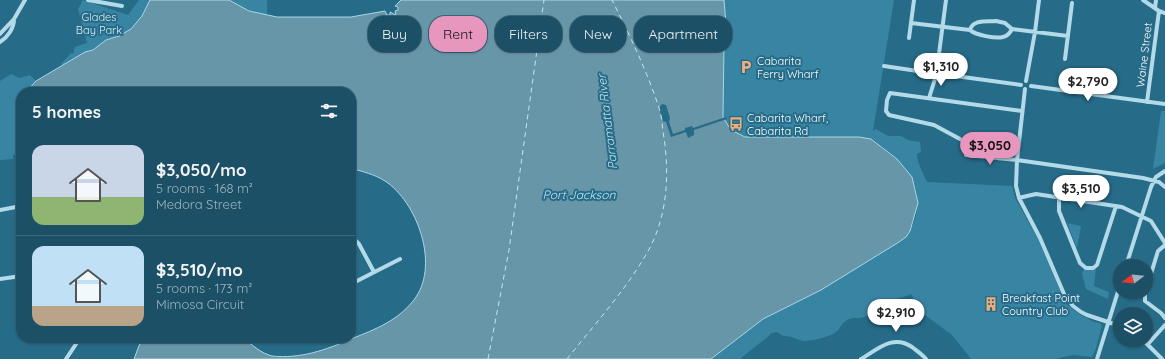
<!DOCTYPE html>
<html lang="en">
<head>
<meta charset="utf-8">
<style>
	body { margin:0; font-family:Quicksand,sans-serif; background:#295a6f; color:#f1f3f6; height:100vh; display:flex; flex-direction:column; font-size:15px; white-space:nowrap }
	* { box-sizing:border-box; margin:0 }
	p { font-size:13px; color:#a0b5bf }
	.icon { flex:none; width:22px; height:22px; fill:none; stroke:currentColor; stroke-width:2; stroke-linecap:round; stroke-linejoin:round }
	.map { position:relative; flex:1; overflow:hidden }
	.side { position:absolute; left:16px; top:87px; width:340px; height:256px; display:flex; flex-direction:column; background:#1c5066; border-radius:16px; box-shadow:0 1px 3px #0004,0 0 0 1px #3a677a }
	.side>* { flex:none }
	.hud { position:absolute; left:368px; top:16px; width:380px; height:36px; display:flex; gap:8px }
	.needle { width:26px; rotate:254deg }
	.controls { position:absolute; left:1113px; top:259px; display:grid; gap:8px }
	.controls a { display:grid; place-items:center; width:40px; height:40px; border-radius:50%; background:#1c5066; box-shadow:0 1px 3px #0004,0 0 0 1px #3a677a; font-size:20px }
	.price { position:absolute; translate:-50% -34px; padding:0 9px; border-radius:14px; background:#fff; color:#222; font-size:13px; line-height:26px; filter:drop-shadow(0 1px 2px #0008) }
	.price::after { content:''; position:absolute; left:50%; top:24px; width:12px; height:9px; margin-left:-6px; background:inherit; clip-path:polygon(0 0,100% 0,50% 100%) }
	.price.current { background:#e797bd; color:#111 }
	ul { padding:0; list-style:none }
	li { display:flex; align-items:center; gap:12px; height:100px; padding:0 16px }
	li+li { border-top:1px solid #3a677a }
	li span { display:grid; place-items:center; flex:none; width:112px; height:80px; border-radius:12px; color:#555 }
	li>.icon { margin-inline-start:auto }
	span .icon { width:48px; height:48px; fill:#fffc; stroke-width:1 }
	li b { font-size:17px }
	h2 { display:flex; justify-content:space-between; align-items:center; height:48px; padding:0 16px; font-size:17px }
	.tag { padding:0 14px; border-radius:16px; background:#1c5066; box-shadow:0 1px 3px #0004,0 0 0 1px #3a677a; font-size:14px; line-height:36px }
	.tag.current { background:#e797bd; color:#111 }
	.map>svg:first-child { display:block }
	.green { fill:#3885a3 }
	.water { fill:#6896a9; stroke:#a7d8e9 }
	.pier { fill:#266b88 }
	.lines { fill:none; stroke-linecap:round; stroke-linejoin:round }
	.ferry { stroke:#c4e6f2; stroke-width:1; stroke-dasharray:5 4; stroke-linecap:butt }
	.street { stroke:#b3dae9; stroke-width:4 }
	.labels { text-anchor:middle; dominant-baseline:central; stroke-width:4; stroke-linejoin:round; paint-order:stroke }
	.park-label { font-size:11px; fill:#d7eef7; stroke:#266b88 }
	.street-label { font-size:11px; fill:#fff; stroke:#266b88 }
	.poi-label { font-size:11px; fill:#fff; stroke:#266b88; text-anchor:start }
	.water-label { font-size:12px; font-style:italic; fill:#c4e6f2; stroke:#266b88 }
</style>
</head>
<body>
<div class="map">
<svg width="1165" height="359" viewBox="0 0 1165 359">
	<rect width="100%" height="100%" fill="#266b88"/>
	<!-- green -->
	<path class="green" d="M83,0l45,15 11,-15h11l-8,16 -11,13 -12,7 -13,4 -13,10 -8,2 -22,14 -2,-2 10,-11 2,1 2,-7 12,-4 -9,-34z
		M229,0h38v16l-18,-5z
		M724,0h170l-21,131 3,-2 12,7h13l7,4 12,2 1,10 -4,2c-1,5 7,22 10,28l85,4 3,12 23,41 27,64 14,11 15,8 6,1 2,3 -6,22 -4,9 -19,-2 -18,4h-84l-19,-24 -31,-23 -10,-18c-8,4 -16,5 -24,8 -8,4 -15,13 -23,15 -5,2 -10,0 -15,2 -8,4 -8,9 -13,13 -7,5 -21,8 -30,9 -9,0 -14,-6 -23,-5l-6,-4 -6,1 -1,2 -30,24h-29l52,-40 58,-29 85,-53c22,-33 10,-65 -19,-86 -5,-4 -10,-9 -15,-12 -4,-1 -9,-1 -13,-2h-114l-14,-7 -8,-13 1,-74 2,-19z
		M11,74l8,4 11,-3 6,6 -10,11h-5v65h-4v-2h-4v4l-13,1v-79z
		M1161,111h4v52l-12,6z
		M1067,223l14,3 -4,22z
		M1096,268l-2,18 15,6 -1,7 -22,-10 -4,-16 2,-4z"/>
	<!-- water -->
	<path class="water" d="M150,0h79l20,11 28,6h74l34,-6 2,4h3v-3l6,3 -1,-4 3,-1v-3l-3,-1 6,-6h323l2,24 -2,19 -1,74 8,13 14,7h114l12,2 26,20 15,18 6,26 -8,28 -4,6 -7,5 -78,48 -58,29 -52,40h-577l8,-21h102c9,8 17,15 28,18 28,3 54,-6 79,-17 25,-10 49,-19 65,-42 23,-34 1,-95 -31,-116 -11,-7 -22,-9 -34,-13v-76h-325l10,-11 49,-29 8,-2 13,-10 13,-4 12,-7 11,-13z"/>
	<!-- pier -->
	<path class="pier" d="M662,104l4,1 4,13 -1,4 4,12 12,-4v-2l7,-2 1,2 33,-11 1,2 -33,11v5l-6,3 -2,-6 -15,5 -5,-15 -3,-1 -4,-13z"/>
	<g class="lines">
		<!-- ferry -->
		<path class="ferry" d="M488,359l21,-109 35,-250
			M567,359c27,-34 58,-68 80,-106 21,-36 23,-81 16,-121 -1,-7 -1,-14 -3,-21 -12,-38 -30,-75 -48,-111"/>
		<!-- street -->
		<path class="street" d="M88,0l34,6
			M1143,0l16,11 6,2
			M1155,8l1,-8
			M996,21l9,2 7,6c-2,4 -4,7 -9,8 -7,2 -28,-2 -33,-7 3,-11 17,-8 26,-9z
			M911,23l59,7
			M1012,29l56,7
			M0,34l14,-15 11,-19
			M909,38l5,-38
			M0,42c8,-5 14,-14 14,-23
			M1065,59l7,-56
			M884,66l47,7
			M937,69l9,-69
			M941,74l80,11
			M1026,81l9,-49 4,-32
			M1031,86l134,18
			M1025,89l-8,71 -1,26 3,12 21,40 24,56 9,12 8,6 6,3 33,11
			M929,98l6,-19 -1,-2
			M1147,102l12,-91
			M1018,150l-47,-5 -37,-20 -45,-10 -3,-4 1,-11 3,-7 132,18
			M966,155l51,5 126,18 16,4 6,5
			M1059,197v14l21,52 6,5h7l4,-3 19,-59
			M1019,198l8,-2 9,-2 86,13 29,14 14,22
			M0,210l21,-4
			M351,236l8,8 15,28
			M1126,266l25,-79 5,-10 9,-6
			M0,279l21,-3
			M351,284l49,-25
			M1146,290l12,-39 7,-6
			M1145,292v9l16,12 4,5
			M1143,340l19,19
			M1148,344l17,-19
			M66,359l14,-21
			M861,359c17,-10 32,-25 51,-12 5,4 10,7 14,12
			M1097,359l23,-74"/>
	</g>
	<!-- icons -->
	<defs>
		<symbol id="parking-bare" viewBox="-9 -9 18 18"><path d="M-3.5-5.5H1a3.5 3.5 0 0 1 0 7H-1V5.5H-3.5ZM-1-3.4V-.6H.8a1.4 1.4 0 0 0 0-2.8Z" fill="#f2ae78" stroke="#266b88" stroke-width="2.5" paint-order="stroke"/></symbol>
		<symbol id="bus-bare" viewBox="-9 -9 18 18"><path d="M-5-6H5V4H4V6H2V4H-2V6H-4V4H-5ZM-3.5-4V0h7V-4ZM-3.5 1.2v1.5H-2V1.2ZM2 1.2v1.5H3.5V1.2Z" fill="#f2ae78" stroke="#266b88" stroke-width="2.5" paint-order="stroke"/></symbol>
		<symbol id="building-bare" viewBox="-9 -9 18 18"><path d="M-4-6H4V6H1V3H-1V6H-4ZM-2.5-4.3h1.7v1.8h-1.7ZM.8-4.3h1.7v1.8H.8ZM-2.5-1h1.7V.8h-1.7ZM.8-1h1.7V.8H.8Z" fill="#f2ae78" stroke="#266b88" stroke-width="2.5" paint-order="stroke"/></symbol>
	</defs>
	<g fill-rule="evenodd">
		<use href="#parking-bare" x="736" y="57" width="20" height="20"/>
		<use href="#bus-bare" x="726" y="114" width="20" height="20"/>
		<use href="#building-bare" x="981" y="294" width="20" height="20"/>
	</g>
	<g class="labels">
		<!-- park labels -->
		<g class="park-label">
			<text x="99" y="17">Glades<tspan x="99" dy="13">Bay Park</tspan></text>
		</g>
		<!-- street labels -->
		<g class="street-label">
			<text transform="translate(1144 55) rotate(-83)">Waine Street</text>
		</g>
		<!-- poi labels -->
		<g class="poi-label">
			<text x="757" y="61">Cabarita<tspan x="757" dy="13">Ferry Wharf</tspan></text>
			<text x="747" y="118">Cabarita Wharf,<tspan x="747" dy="13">Cabarita Rd</tspan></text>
			<text x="1002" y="298">Breakfast Point<tspan x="1002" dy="13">Country Club</tspan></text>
		</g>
		<!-- water labels -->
		<g class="water-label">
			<text transform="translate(607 122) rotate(-97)">Parramatta River</text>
			<text x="579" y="194">Port Jackson</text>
		</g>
	</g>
</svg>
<div class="controls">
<a><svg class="needle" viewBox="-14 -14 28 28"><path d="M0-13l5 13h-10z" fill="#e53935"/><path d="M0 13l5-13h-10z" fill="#a0b5bf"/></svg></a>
<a><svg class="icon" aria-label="layers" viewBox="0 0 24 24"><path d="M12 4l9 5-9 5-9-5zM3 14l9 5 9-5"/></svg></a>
</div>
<b class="price" style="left:941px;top:87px">$1,310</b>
<b class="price" style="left:1088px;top:102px">$2,790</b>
<b class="price current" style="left:990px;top:166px">$3,050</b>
<b class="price" style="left:1081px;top:209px">$3,510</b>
<b class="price" style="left:896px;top:333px">$2,910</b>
<div class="hud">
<a class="tag">Buy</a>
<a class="tag current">Rent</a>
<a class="tag">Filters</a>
<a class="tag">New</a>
<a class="tag">Apartment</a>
</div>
<section class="side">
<h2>5 homes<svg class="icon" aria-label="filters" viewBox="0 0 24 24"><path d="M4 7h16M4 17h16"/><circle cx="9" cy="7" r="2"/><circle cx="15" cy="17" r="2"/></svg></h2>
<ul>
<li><span style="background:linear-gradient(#c9d6e8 65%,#8fb573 0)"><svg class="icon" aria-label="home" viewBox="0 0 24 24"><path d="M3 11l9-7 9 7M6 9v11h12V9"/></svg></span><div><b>$3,050/mo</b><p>5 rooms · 168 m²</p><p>Medora Street</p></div></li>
<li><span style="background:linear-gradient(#bfe0f5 75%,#b9a48a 0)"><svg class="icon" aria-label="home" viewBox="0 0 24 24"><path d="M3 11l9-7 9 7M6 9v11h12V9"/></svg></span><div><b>$3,510/mo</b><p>5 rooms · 173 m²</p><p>Mimosa Circuit</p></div></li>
</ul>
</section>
</div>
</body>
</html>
